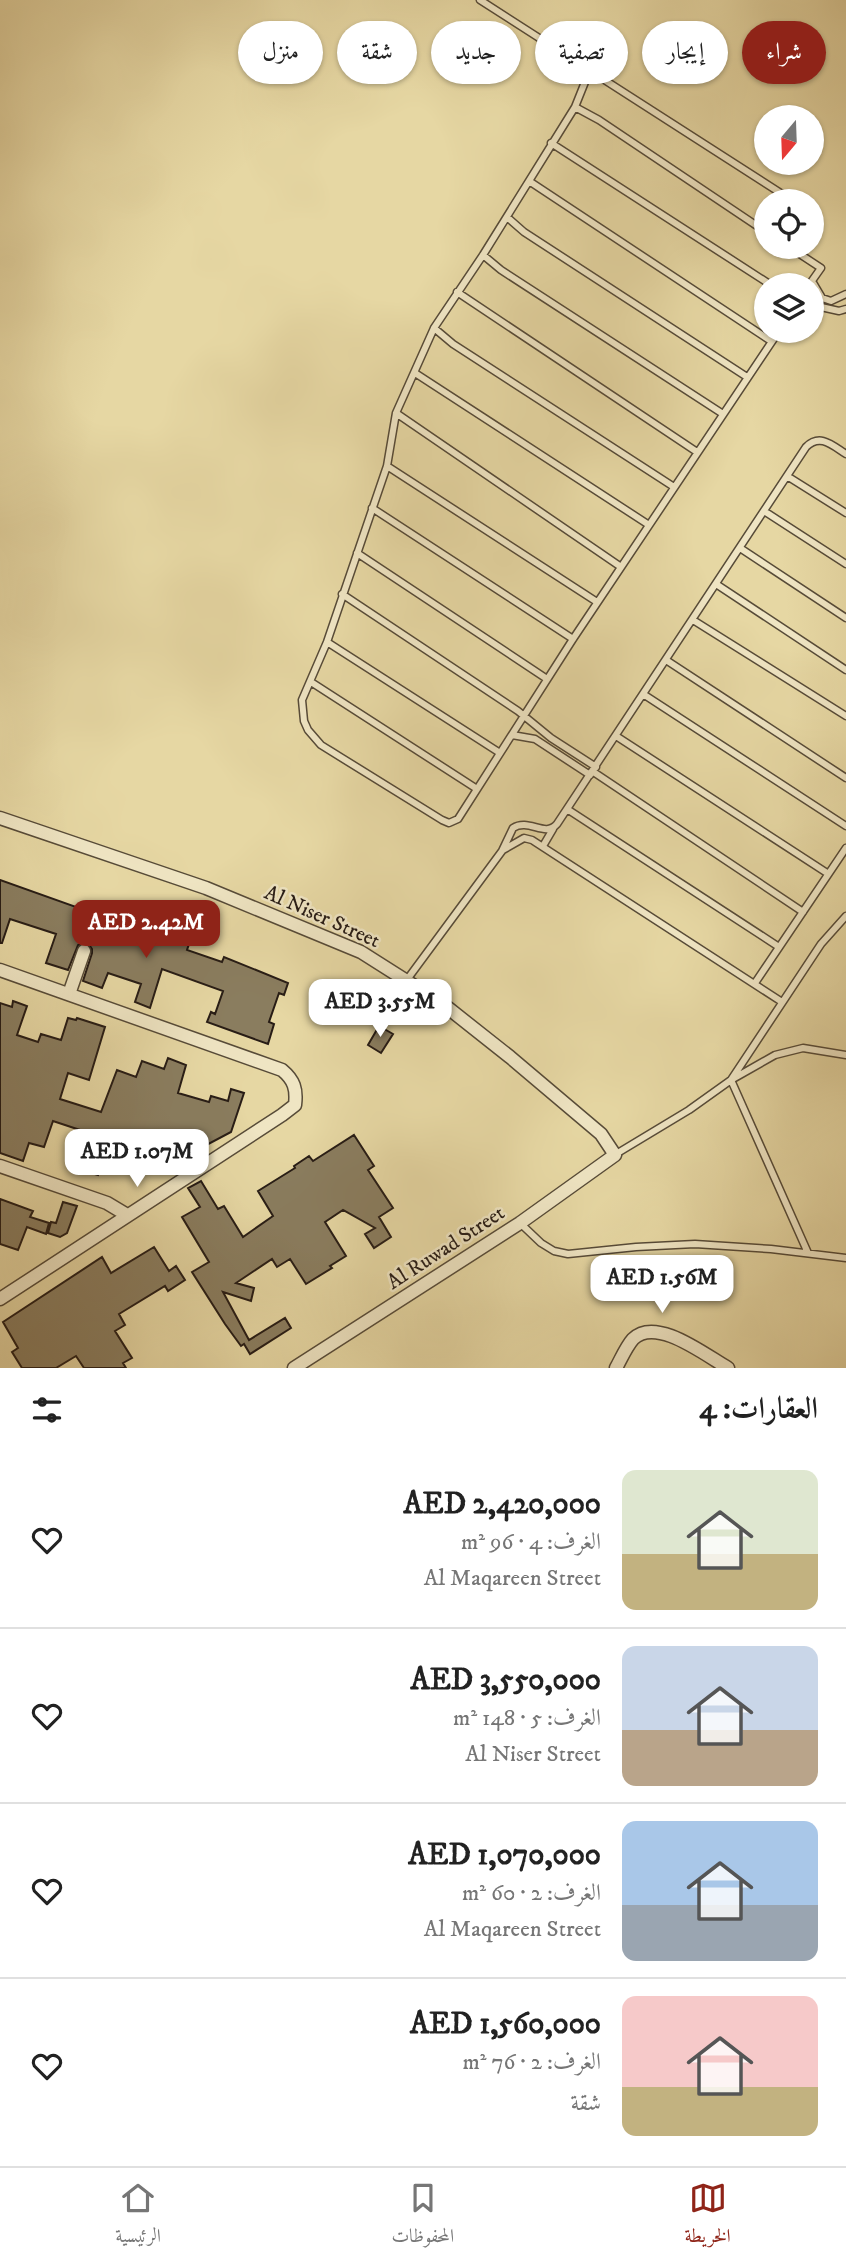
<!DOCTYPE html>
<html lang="ar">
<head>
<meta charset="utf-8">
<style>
	body { margin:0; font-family:"IM FELL DW Pica",Amiri,serif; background:#f6f6f6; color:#222; direction:rtl; height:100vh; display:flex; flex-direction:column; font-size:26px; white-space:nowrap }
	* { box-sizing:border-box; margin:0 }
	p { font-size:23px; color:#767676 }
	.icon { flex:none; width:38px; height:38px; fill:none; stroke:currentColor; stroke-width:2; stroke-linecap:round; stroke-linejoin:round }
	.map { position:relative; height:1368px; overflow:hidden; direction:ltr }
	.drawer { display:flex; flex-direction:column; background:#fff; flex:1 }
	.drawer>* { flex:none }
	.hud { position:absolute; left:21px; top:21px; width:805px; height:63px; direction:rtl; display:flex; gap:14px }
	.needle { width:46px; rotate:199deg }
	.buttons { position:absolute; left:754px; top:105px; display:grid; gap:14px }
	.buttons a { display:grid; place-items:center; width:70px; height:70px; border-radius:50%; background:#fff; box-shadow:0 2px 5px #0004; font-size:35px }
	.price { position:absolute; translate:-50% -60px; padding:0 16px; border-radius:14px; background:#fff; color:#222; font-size:23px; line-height:46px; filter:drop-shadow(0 2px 4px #0008) }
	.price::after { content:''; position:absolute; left:50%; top:42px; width:21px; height:16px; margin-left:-10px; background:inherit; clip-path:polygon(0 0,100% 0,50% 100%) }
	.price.active { background:#8f2418; color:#fff }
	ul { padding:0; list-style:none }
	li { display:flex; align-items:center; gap:21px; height:175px; padding:0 28px }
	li+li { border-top:2px solid #e0e0e0 }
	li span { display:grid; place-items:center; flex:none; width:196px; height:140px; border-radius:14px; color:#555 }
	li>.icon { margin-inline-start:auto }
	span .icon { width:84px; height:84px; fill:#fffc; stroke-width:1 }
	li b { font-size:30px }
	h2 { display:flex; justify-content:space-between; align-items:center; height:84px; padding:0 28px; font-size:30px }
	.pill { padding:0 24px; border-radius:32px; background:#fff; box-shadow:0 2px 5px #0004; font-size:24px; line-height:63px }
	.pill.active { background:#8f2418; color:#fff }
	.dock { display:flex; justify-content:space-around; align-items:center; height:98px; border-top:2px solid #e0e0e0; background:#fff; font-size:19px; color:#767676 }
	.dock a { display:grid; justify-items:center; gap:4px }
	.dock .active { color:#8f2418 }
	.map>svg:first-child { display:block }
	.building { fill:#8a7d5f; stroke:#271c15; stroke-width:2 }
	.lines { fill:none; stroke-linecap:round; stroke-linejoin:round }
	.lane-casing { stroke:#574b38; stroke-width:9 }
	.street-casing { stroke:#574b38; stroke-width:15 }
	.lane { stroke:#efe5c3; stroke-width:6 }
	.street { stroke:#efe5c3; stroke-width:12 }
	.labels { text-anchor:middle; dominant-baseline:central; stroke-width:5; stroke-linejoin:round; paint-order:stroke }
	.street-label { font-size:21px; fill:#271c15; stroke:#efe5c3 }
</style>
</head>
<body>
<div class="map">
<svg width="846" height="1368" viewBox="0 0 846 1368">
	<rect width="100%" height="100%" fill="#e6d7a3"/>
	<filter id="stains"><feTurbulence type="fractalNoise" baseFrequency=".00286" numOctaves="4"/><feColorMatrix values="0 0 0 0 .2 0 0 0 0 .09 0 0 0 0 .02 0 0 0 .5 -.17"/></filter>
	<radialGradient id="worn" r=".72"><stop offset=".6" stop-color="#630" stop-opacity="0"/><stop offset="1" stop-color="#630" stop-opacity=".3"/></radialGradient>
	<!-- building -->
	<path class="building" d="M0,880l79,28 -1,3 12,5 29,9 2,-5 68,24 -2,6 35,12 2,-5 64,26 -4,12 -5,-2 -10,29 5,2 -6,20 -61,-22 4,-10 4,2 8,-23 -61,-22 -12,39 -15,-6 6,-18 -33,-11 -6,15 -19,-7 9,-28v-4l-4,-6 -10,2 -10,25 -22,-7 10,-29 -46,-15 -8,24h-2z
		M13,1001l14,5 -10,29 21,7 3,-8 20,6 7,-22 8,2 1,-2 28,9 -16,53 -21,-7 -8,26 41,13 16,-42 19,7 6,-16 22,8 4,-11 18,7 -8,28 31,9 2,-6 17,5 3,-12 13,4 -13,39 -47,25 -8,-2 -3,10 -34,-14 -6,18 -30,-10 -5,16 -30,-9 12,-36 -27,-9 -9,26 -15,-4 -6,18 -23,-8v-150l12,4z
		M379,1026l14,8 -12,19 -13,-8z
		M354,1135l20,31 -6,4 25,38 -14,9 12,20 -17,11 -9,-14 10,-6 -32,-18 -18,12 21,34 -16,10 2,2 -26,16 -16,-25 -13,8 -5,-8 -36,24 18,5 -3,13 -28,-9 26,48 36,-22 6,10 -41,26 -6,-10 -3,2 -16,-22 -33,-52 17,-10 -27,-45 18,-10 -12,-19 13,-7 17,28 6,-3 19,31 30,-21 -15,-25 37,-23 -1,-2 15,-10 4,5z
		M0,1199l33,12 -3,6 19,6 -3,11 -19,-7 -9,23 -18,-6z
		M63,1202l14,4 -10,27 -7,4 -12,-4 3,-11 5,1z
		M154,1247l15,24 7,-5 9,14 -17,11 -3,-5 -46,28 6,11 -10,6 17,27 -9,5 3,5h-42l-8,-12 -20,12h-34l-10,-16 6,-4 -15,-26 99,-65 9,16z"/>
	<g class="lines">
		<defs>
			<path id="lane" d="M480,0l313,201
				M575,59l10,23 -10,25 -92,148 -49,73 -38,85 -9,53 -60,176 -25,58 2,21 4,9 13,15 121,75 7,3 9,-4 115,-180 206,-308
				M575,107l24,13 167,112
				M551,143l220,142
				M529,181l242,160
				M507,217l17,15 223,145
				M812,219v5
				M789,247l32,21 -12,17
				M483,255l18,15 222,144
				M812,281l10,17 9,3 15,-7
				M457,292l240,160
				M812,305l27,6 7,-2
				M434,328l19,16 221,143
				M415,373l234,152
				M396,413l225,154
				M387,466l210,136
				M787,476l59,37
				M372,508l201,131
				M764,511l82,53
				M740,548l106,70
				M357,553l190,126
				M716,584l130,86
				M342,594l176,117 33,27 45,29
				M693,620l153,96
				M327,642l173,111
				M666,660l180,118
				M311,682l166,107
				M643,694l203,132
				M512,735l23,4 55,36
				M616,736l211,137
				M592,771l211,141
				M567,809l212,138
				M543,846l10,-17
				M503,850l21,-12 8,2 250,162
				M406,981l96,-130 11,-23c16,-10 32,10 44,-4l249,-377c14,-14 26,-2 40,7
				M755,983l91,-135
				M616,1154l73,-44 42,-30 44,-25 28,-7 43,7
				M520,1223l21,20 13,8 14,3 68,-7 59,-3 76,5 75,9
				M808,1253l-77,-173 90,-136 25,-28"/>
			<path id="street" d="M0,818l206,70 155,64 82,52 67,53 91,77 14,21 -95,68 -226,145
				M0,970l282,100c12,10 15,19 13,35l-13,10 -282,184
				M69,994l15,-43
				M0,1166l107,37 20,12
				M616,1368c5,-9 10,-21 17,-29 23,-23 72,16 95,29"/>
		</defs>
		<!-- lane casing -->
		<use href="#lane" class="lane-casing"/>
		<!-- street casing -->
		<use href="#street" class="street-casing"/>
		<!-- lane -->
		<use href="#lane" class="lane"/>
		<!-- street -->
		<use href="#street" class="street"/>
	</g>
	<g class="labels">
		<!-- street labels -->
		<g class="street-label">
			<text transform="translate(322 917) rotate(24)">Al Niser Street</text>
			<text transform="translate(446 1248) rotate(-33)">Al Ruwad Street</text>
		</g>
	</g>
	<rect width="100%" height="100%" filter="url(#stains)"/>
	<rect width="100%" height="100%" fill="url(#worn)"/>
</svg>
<div class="buttons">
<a><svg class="needle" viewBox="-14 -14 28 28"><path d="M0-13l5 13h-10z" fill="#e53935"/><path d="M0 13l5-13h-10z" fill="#767676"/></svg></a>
<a><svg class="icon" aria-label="locate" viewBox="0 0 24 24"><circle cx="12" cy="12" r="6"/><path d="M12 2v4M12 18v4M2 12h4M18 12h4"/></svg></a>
<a><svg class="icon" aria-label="layers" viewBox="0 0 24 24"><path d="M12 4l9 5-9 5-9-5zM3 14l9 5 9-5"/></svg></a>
</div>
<b class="price active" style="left:146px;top:960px">AED 2.42M</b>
<b class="price" style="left:380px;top:1039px">AED 3.55M</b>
<b class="price" style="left:137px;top:1189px">AED 1.07M</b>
<b class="price" style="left:662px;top:1315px">AED 1.56M</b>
<div class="hud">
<a class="pill active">شراء</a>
<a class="pill">إيجار</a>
<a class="pill">تصفية</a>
<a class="pill">جديد</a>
<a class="pill">شقة</a>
<a class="pill">منزل</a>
</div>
</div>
<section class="drawer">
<h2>العقارات: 4<svg class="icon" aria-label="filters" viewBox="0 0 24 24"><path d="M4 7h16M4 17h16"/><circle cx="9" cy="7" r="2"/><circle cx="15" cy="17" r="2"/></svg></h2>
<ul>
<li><span style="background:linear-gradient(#dfe7d0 60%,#c2b280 0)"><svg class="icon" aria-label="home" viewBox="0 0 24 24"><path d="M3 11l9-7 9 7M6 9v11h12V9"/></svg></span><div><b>AED 2,420,000</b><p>الغرف: 4 · 96 m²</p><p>Al Maqareen Street</p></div><svg class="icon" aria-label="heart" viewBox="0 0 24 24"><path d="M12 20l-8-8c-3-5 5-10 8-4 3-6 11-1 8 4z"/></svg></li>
<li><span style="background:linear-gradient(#c9d6e8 60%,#b9a48a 0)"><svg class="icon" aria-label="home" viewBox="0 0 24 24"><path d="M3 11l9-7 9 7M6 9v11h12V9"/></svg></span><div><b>AED 3,550,000</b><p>الغرف: 5 · 148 m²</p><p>Al Niser Street</p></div><svg class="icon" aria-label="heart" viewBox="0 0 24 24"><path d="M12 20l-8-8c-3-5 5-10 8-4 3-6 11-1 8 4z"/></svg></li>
<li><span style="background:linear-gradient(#a9c7e8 60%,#9aa5b1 0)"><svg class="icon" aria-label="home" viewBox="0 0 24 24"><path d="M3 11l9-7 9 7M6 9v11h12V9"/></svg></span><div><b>AED 1,070,000</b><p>الغرف: 2 · 60 m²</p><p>Al Maqareen Street</p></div><svg class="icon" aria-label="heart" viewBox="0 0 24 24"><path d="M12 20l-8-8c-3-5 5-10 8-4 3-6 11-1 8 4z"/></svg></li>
<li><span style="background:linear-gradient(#f6c9c9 65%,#c2b280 0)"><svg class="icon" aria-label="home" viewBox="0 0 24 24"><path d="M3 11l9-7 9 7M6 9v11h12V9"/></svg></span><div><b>AED 1,560,000</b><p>الغرف: 2 · 76 m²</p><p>شقة</p></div><svg class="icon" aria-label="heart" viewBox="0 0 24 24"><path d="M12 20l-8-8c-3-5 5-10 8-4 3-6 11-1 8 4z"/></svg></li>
</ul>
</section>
<nav class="dock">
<a class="active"><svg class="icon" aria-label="map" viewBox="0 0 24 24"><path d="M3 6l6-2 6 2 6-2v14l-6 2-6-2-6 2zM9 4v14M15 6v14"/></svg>الخريطة</a>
<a><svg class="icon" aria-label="saved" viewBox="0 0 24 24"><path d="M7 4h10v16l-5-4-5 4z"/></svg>المحفوظات</a>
<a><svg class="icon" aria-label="home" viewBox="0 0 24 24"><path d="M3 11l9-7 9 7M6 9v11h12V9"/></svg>الرئيسية</a>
</nav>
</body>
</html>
